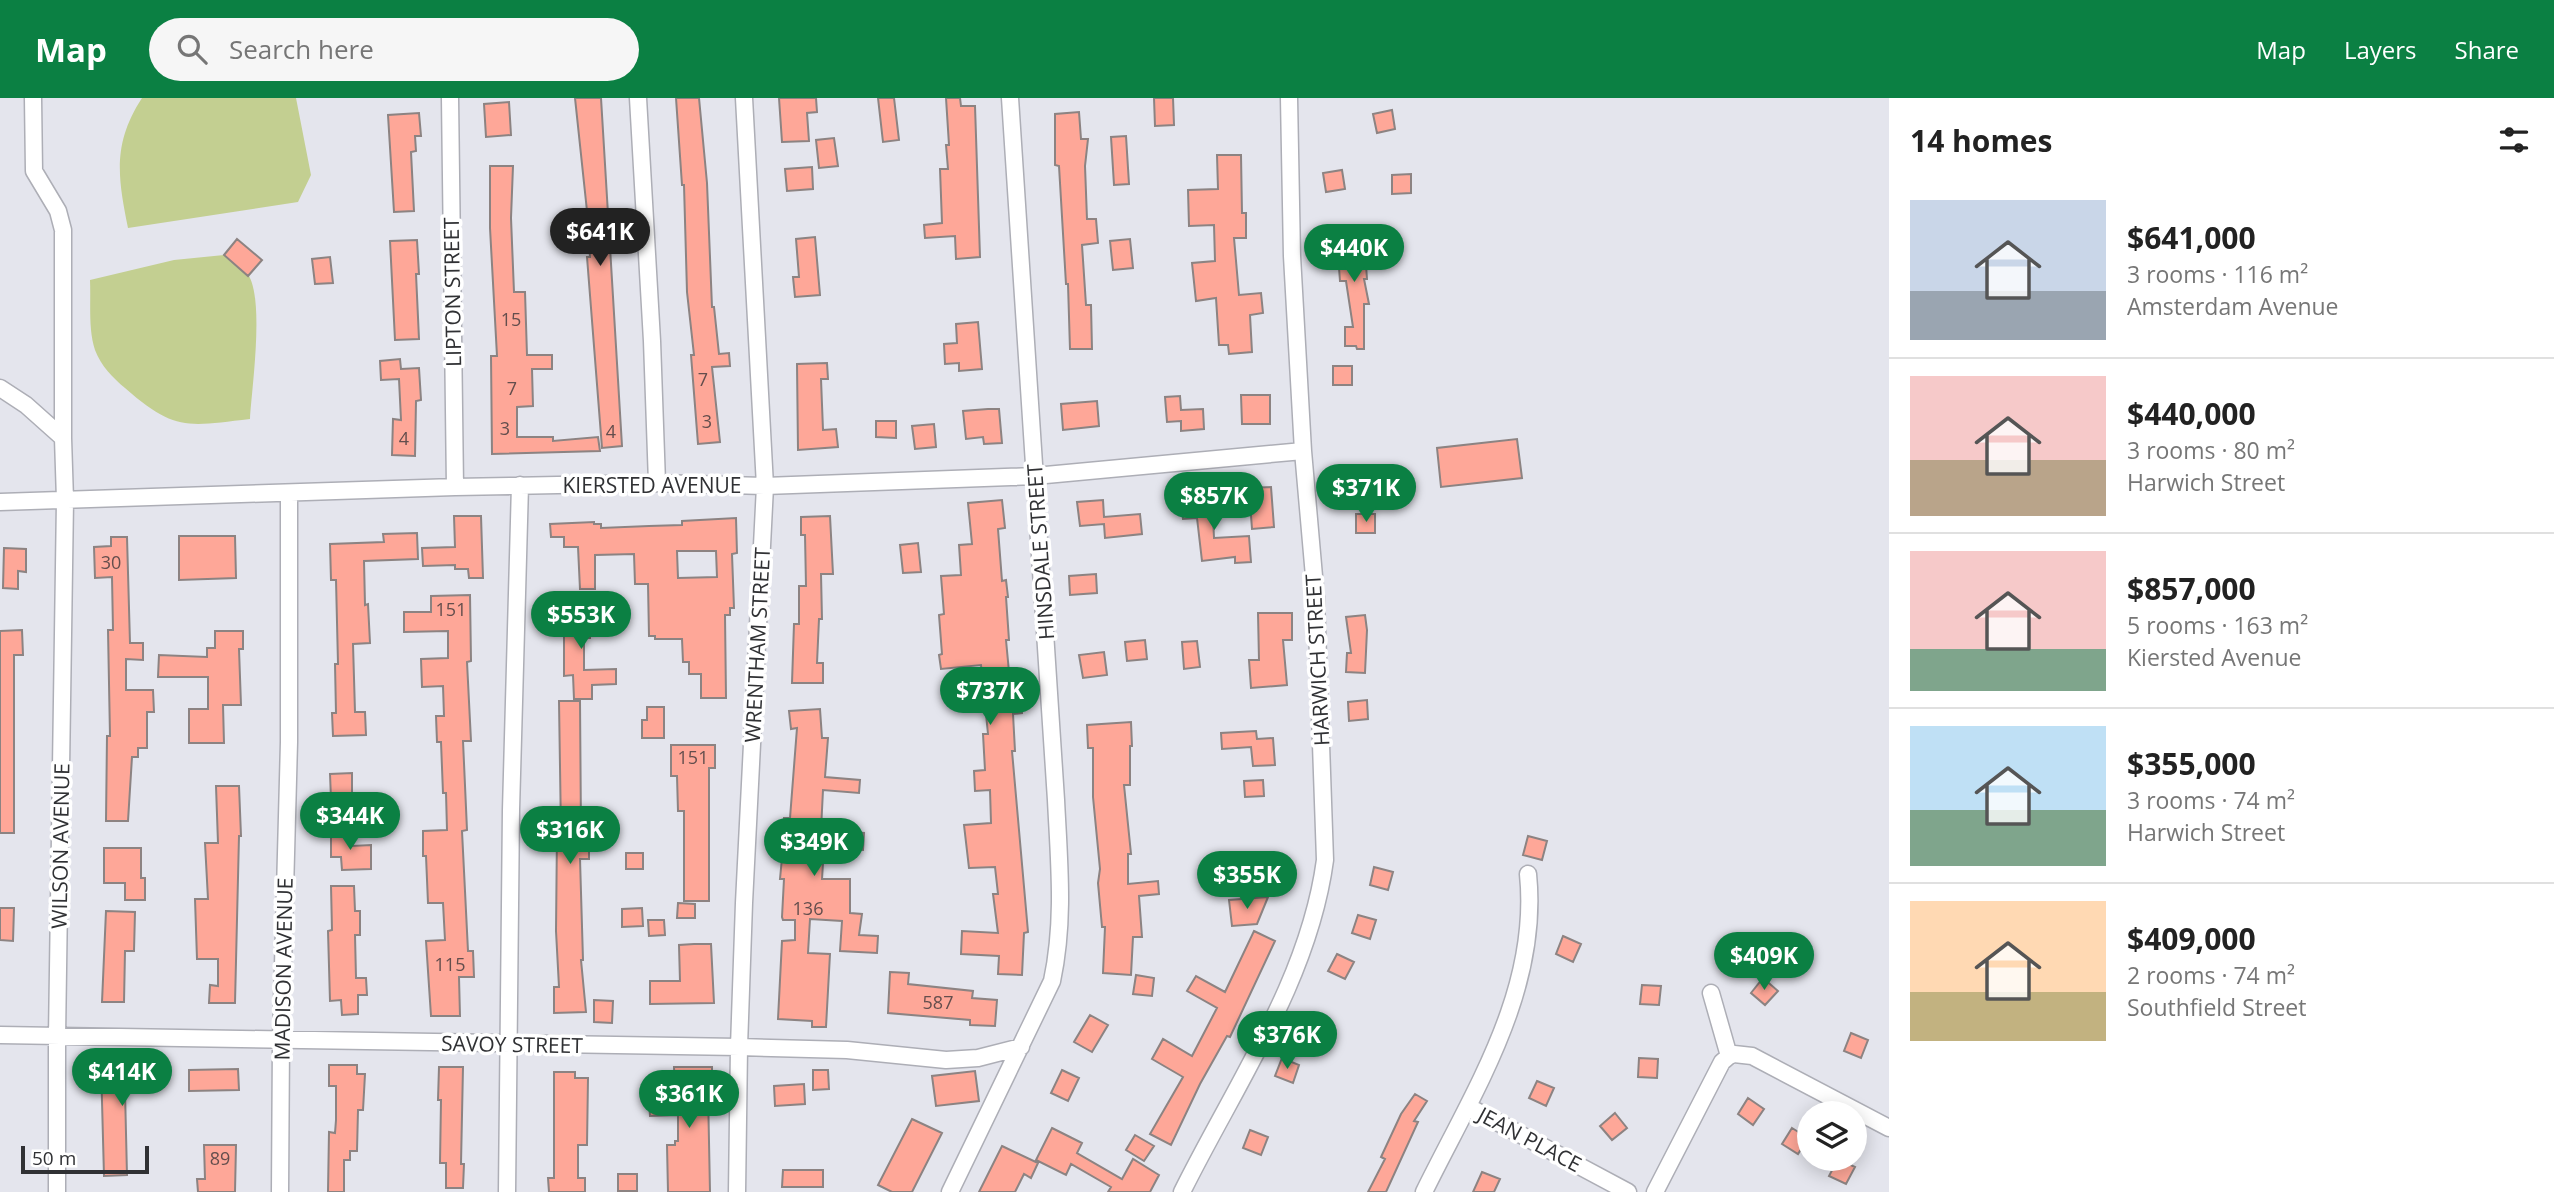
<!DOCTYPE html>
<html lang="en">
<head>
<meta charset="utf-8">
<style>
	body { margin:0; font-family:"Open Sans",sans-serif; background:#f6f6f6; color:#222; height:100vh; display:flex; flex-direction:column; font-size:26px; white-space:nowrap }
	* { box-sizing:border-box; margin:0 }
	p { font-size:23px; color:#767676 }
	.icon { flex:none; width:38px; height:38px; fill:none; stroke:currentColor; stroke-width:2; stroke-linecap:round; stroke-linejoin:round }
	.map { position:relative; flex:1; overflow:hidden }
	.details { display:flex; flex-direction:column; background:#fff; width:665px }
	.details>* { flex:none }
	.tools { position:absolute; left:1797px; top:1003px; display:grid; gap:14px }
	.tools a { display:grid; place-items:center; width:70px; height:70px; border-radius:50%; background:#fff; box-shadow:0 4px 18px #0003; font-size:35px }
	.scale { position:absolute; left:21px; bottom:18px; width:128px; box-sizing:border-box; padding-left:7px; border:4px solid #303134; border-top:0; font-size:19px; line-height:24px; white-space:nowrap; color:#303134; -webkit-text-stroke:5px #fff; paint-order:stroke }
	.price { position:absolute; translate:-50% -60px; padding:0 16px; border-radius:24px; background:#0b8043; color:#fff; font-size:23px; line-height:46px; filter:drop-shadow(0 2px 4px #0008) }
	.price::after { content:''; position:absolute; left:50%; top:42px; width:21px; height:16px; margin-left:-10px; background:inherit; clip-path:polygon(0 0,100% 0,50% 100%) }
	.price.on { background:#222; color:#fff }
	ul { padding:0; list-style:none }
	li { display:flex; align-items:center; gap:21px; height:175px; padding:0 21px }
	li+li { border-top:2px solid #e0e0e0 }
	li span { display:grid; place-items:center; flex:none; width:196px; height:140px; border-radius:0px; color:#555 }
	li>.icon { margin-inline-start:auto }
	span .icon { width:84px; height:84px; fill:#fffc; stroke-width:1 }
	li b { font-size:30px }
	h2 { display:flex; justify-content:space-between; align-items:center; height:84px; padding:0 21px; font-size:30px }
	header { display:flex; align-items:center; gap:42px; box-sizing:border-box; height:98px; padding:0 35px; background:#0b8043; color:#fff }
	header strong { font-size:33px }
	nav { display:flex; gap:38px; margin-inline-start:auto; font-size:24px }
	.search { width:490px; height:63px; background:#f6f6f6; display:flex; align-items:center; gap:18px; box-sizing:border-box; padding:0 24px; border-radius:38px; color:#767676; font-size:26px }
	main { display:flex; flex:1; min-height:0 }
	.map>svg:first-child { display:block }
	.green { fill:#c3cf91 }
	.building { fill:#fea798; stroke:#8c8382; stroke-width:2; fill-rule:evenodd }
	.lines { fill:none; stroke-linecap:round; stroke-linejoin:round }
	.street-casing { stroke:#adaeb6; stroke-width:19 }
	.street { stroke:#fff; stroke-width:16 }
	.labels { text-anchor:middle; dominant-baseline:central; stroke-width:7; stroke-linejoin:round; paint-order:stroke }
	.number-label { font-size:18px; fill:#644e4d }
	.street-label { font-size:21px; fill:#303134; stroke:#fff }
</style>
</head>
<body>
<header>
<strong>Map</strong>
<div class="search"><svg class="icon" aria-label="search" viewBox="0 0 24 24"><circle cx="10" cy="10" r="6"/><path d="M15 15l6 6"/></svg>Search here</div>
<nav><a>Map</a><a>Layers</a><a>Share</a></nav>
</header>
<main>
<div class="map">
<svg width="1889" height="1094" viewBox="0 0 1889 1094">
	<rect width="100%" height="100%" fill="#e4e5ed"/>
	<!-- green -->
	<path class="green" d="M142,0h154l15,77 -13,27 -170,26c-10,-50 -16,-84 14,-130z
		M224,157c7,6 20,13 25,21 15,27 3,110 1,143 -62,7 -75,13 -125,-31 -12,-10 -24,-22 -30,-38 -7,-21 -4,-47 -5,-70l84,-20z"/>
	<!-- building -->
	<path class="building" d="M575,0h26l21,348 -20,2 -15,-191h3l-3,-46z
		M676,0h23l8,85 5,124h2l5,47 10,-1 1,13 -18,1 8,75 -22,2 -7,-89h3l-7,-63 -3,-107h-2z
		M779,0h37l1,14 -10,1 2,28 -27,1z
		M878,0h16l5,42 -16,2z
		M946,0h14l1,8h14l5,151 -24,2 -1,-23 -30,2 -1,-13 18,-2 -2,-54h8l-2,-24h3z
		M1154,0h19l1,27 -19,1z
		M509,4l2,33 -25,2 -2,-33z
		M1392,12l3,19 -18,4 -4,-19z
		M1079,14l2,27h7l-3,27 2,53h9l2,24 -16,2 4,60h5l1,44h-22l-2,-65h-2l-7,-118 -4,-1v-51z
		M419,15l2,23h-6l1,15 -5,1 3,59 -20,1 -6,-97z
		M1126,38l3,48 -15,1 -3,-48z
		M834,40l4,28 -19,2 -3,-28z
		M1217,57h24l1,58h4v25h-12l5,57 22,-2 2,20 -13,2 2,37 -23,2 -1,-9h-9l-3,-47 -20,3 -4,-38 23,-2 -1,-36 -25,1 -1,-36 30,-1z
		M490,68h23l-2,52 3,74h11l2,63h25v14h-20l1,37 -16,1v30h36v4l45,-4 2,14 -108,3 -1,-98h6l-7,-128z
		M812,69l1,22 -26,2 -2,-22z
		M1342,72l3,19 -19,3 -3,-19z
		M1411,76v19l-19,1v-19z
		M1357,130l4,24 4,-1 2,28h-3l5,25h-5v45h-7l-1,-3h-11v-19h8l-7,-46h-6l-2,-27h4l-4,-23z
		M815,139l5,58 -25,2 -2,-20h6l-3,-38z
		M237,141l25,21 -14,16 -24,-21z
		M1130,141l3,29 -20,2 -3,-29z
		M417,142l2,34h-3l3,65 -24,1 -5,-99z
		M330,159l3,26 -18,1 -3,-25z
		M978,224l4,47 -23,2v-8l-14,1 -1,-20 13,-1 -1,-19z
		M400,261l1,10 18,-1 2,32 -5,1 -1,55 -23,-1 1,-36 8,1 -2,-41 -18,1 -1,-19z
		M827,265l1,16h-7l2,51 13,-1 2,18 -40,3 -1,-86z
		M1333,268h19v19h-19z
		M1241,297h29v29h-28z
		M1180,298l1,14 22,-1 1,20 -23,2v-10l-14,1 -2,-25z
		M1097,303l2,25 -36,4 -2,-26z
		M988,311h11l3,34 -18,1 -1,-7 -17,2 -3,-28z
		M876,323h20v17l-20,-1z
		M934,326l2,23 -21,2 -3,-23z
		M1517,341l5,39 -81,9 -4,-39z
		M1271,389l3,40 -22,2 -3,-41z
		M1212,396l2,44 35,-2 2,26 -16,1v-6l-33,4 -5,-43 -14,1 -2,-22z
		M1002,402l3,28 -7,1 4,52 4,-1 2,17h-2l3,43h-3l5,53 10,-1 1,21 -9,1 2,37h-3l16,181 -4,1 -2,42 -24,-1 1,-18 -38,-2 1,-23 36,2 -5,-39h5l-3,-27 -26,1 -5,-43 27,-2 -1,-33 -15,1 -1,-20 11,-1 -2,-36h5l-7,-69 -40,4 -2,-14 3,-1 -3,-39 5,-1 -3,-38 20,-1 -2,-30 13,-1 -4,-41z
		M1103,402l1,17 36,-3 2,20 -37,4 -1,-14 -24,2 -3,-24z
		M1356,416h19v19h-19z
		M454,418h27l2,62h-14l-1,-9h-13v-4l-32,1 -1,-18 33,-1z
		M830,418l3,58h-12l1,45h-3l-2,44h6v20h-31l2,-59h5v-38h7l-1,-51h-4v-18z
		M736,420l1,35 -5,1 2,54h-4v7h-5l1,83h-25v-24h-12v-12h-6l-1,-23h-27v-3h-6l-1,-52h-13l-1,-30 -39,1v34h-15l-2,-42h-14v-10h-13l-1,-13 44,-2v2h7v4l48,-2 33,-1v-4zM677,453h39l1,26 -39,1z
		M417,435l1,26 -54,2 1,44 3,-1 2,39 -17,1 2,68h10l1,23 -33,1 -1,-23h4l-1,-49h3l-2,-84h-5l-1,-36 54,-2 -1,-8z
		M179,438h56l1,42 -57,2z
		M111,439h16l3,106h13v17l-17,-1v31h27l1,22h-7v36h-9v9h-6l-4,64h-22l1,-85h3l-2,-106h5l-1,-53 -17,1 -1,-31 17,-1z
		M918,445l3,29 -18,1 -3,-28z
		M4,450l22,1v23l-8,-1v18l-15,-1z
		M1096,476l1,19 -27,2 -1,-19z
		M470,497l1,66 -4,1 4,79h-8l4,89 -5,1 6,120h5l1,26h-15l1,39h-29l-5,-75 19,-1 -2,-37h-15l-2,-47h-3v-25l24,-1 -1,-37h-3l-2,-51h-4l-1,-26h8l-1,-30 -21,1 -1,-28 27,-1v-27l-44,1v-20h27v-16z
		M559,505h31v35h-6v32l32,-1v15l-24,1v14h-18l-1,-24 -9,1v-57h-5z
		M1258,515h34v27h-9l4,45 -36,3 -2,-28h10z
		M1365,517l2,15 -2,43 -19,-1 1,-19h4l-5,-36z
		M22,532l1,25h-9v178h-14v-202z
		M215,533h28v18h-4l2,56h-18l1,38h-35v-34h19v-32h-50l1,-22 48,2v-9h8z
		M1145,542l2,19 -20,2 -2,-19z
		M1197,543l3,26 -16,2 -2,-27z
		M1104,554l3,23 -24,3 -4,-23z
		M1367,602l1,19 -19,2 -1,-19z
		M559,603h21l1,131h8v27h-9l3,101h-2l5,52 -32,1v-26h5l-3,-56 1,-99h4z
		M647,609h17v31h-22v-18h5z
		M820,611l2,29h6l-3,39 35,3 -1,13 -36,-3 -2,40 43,3 -1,17 -39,-2 -2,31h28v34l12,1 -3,21 19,1 -1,17 -37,-2 2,-30 -32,-2 -2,34 22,1 -4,73h-14v-6l-34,-2 4,-78 13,-1v-20h-12l-1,-3 2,-38h-4l2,-21h1l1,-40h6l7,-90 -6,1 -2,-18z
		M1131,624l1,24h-2v39h-6l7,69h-3v30l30,-3 1,13 -20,2 3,41h-9l-2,38 -28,-2 2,-46h-3l-4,-44 2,-14 -7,-72v-49h-5l-1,-23z
		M1256,633l1,8 16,-1 2,27 -22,1 -2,-19 -29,2 -1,-16z
		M671,647h44v23h-6v133h-25v-90h-6l-1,-35h-6z
		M352,675v26h-21l-1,-25z
		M1263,682l1,16 -19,1 -1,-16z
		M216,688h23l2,50h-2l-4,167h-26l1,-18 8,1v-27h-21l-2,-60h13l-3,-56h13z
		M331,735h21v13l19,-1v24l-29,1 -1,-13h-10z
		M1528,738l19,5 -5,19 -19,-5z
		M104,750h37v30h4v22h-20v-17h-21z
		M626,755h17v16h-17z
		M1374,769l19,5 -5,18 -18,-5z
		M331,788h23l1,25h5v24h-5l1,43h10l1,17h-9v19l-16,1 -1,-15 -11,1 -2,-70 4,-1z
		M1268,799l-11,27 -25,2 -3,-26z
		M678,805l17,1v14h-18z
		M0,810h14l-1,33 -13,-1z
		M642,810l1,18 -21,1v-18z
		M106,813l29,1 -1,39h-9l-1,51h-22z
		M1358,817l18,5 -6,19 -18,-6z
		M648,822h16l1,15 -16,1z
		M1254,833l21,10 -45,96 -3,-1 -27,48 -29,61 -21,-11 33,-57 -31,-18 11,-20 29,17 25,-48 -30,-17 9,-15 29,16z
		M1563,838l18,8 -8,18 -17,-8z
		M694,846h17l3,59 -64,1v-23h30l-1,-36z
		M1337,856l17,8 -9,17 -17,-8z
		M890,874l19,1 -1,11 65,7 -1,7 25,2 -2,26 -25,-1v-5l-82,-7z
		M1136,877l18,3 -2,18 -19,-2z
		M1763,880l15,13 -13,14 -14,-12z
		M1642,887l19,1 -2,19 -19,-1z
		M594,902l19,1 -1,22 -18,-1z
		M1090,917l18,10 -16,27 -18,-10z
		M1851,935l17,7 -7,18 -17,-7z
		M1282,960l17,7 -6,18 -18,-7z
		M1639,960l19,1 -1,19 -19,-1z
		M159,965l1,27 -35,1 2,84 -23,1 -3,-112z
		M329,967h28v9h8l-2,36h-5l-1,41h-7v9h-6v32h-16l1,-60 6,1 1,-13v-34h-7z
		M439,969h24l-2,97h3l-1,24h-17v-25h-6l1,-63h-3z
		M674,969h38v24h-4l2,101h-42l-1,-47h8v-4h3v-26l-28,1 -1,-16h26z
		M238,971l1,21 -50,1v-21z
		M813,972h15l1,19 -16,1z
		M1062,972l17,8 -11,23 -17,-8z
		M975,973l4,30 -43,5 -4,-30z
		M554,974h21v6h13l-1,67h-9v33h7v14h-36l-1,-14h6z
		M1537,983l17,7 -8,18 -17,-8z
		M804,986l1,20 -30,2 -1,-20z
		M1415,996l12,7 -13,20 4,1 -32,70h-18l17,-33 -4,-2 20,-43z
		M1748,1000l16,11 -11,16 -15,-11z
		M1615,1015l12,15 -15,12 -12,-14z
		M912,1021l30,14 -30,59h-20l-14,-7z
		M1052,1030l30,15 -5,10 45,26 11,-20 26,16 -9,17h-42l3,-5 -40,-23 -5,11 -30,-15z
		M1792,1030l16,10 -10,16 -16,-10z
		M1250,1032l18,7 -7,18 -18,-7z
		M1135,1037l19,11 -10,15 -18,-11z
		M204,1047h32l-1,47h-37l-1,-13h8z
		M1002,1048l36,17 -7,15 -7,-4 -9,18h-36z
		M1838,1061l17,8 -9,17 -17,-8z
		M783,1072h40v17h-41z
		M1482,1074l18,7 -6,13h-21z
		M618,1076h19v17h-19z"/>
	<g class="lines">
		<defs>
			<path id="street" d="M33,0l1,73 24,40 5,19v208
				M450,0l5,389
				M638,0l14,243 5,142
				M0,290l26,17 37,33 2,62 -8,537v155
				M0,404l455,-15 202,-4 108,3 270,-10 268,-25
				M1711,895l18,63
				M0,937l739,12 108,3 99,10 32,-2 43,-11
				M1729,958l5,-2 18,2 137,72
				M1469,1009l159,85
				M280,1094l1,-152 8,-298v-248
				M507,1094l4,-382 9,-325
				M737,1094l2,-145 5,-144 21,-417 -21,-388
				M950,1094l102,-211c13,-61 7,-119 4,-181l-46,-702
				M1182,1094c53,-107 127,-212 143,-332l-9,-261 -13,-148 -11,-195 -3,-158
				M1424,1094c49,-100 116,-201 104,-318
				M1655,1094l67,-130 7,-6"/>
		</defs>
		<!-- street casing -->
		<use href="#street" class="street-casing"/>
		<!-- street -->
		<use href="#street" class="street"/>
	</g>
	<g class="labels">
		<!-- number labels -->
		<g class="number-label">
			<text x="511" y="221">15</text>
			<text x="703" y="281">7</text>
			<text x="512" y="290">7</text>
			<text x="707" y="323">3</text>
			<text x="505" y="330">3</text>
			<text x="611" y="333">4</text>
			<text x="404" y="340">4</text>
			<text x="111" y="464">30</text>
			<text x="451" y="511">151</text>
			<text x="693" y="659">151</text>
			<text x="808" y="810">136</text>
			<text x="450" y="866">115</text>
			<text x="938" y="904">587</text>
			<text x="220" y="1060">89</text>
		</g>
		<!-- street labels -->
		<g class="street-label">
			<text transform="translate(452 194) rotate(-91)">LIPTON STREET</text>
			<text x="652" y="387">KIERSTED AVENUE</text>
			<text transform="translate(1040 454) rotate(-94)">HINSDALE STREET</text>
			<text transform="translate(757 547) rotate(-87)">WRENTHAM STREET</text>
			<text transform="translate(1317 562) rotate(-93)">HARWICH STREET</text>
			<text transform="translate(60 748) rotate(-89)">WILSON AVENUE</text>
			<text transform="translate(283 871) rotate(-89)">MADISON AVENUE</text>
			<text transform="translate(512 946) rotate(1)">SAVOY STREET</text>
			<text transform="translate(1530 1041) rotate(28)">JEAN PLACE</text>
		</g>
	</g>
</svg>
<div class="tools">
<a><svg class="icon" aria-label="layers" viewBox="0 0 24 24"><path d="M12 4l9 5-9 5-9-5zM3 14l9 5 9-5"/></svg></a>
</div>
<div class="scale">50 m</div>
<b class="price on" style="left:600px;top:170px">$641K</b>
<b class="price" style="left:1354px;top:186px">$440K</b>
<b class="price" style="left:1366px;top:426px">$371K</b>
<b class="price" style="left:1214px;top:434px">$857K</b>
<b class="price" style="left:581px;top:553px">$553K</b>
<b class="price" style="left:990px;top:629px">$737K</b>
<b class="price" style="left:350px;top:754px">$344K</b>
<b class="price" style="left:570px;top:768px">$316K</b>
<b class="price" style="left:814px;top:780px">$349K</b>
<b class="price" style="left:1247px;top:813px">$355K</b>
<b class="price" style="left:1764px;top:894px">$409K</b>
<b class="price" style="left:1287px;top:973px">$376K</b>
<b class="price" style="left:122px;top:1010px">$414K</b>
<b class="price" style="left:689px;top:1032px">$361K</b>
</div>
<section class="details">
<h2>14 homes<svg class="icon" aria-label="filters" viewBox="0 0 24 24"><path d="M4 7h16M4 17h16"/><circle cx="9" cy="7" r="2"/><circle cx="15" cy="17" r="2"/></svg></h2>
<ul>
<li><span style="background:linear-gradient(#c9d6e8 65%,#9aa5b1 0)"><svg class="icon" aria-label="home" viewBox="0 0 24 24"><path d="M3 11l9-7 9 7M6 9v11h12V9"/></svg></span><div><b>$641,000</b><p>3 rooms · 116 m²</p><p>Amsterdam Avenue</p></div></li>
<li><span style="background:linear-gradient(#f6c9c9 60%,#b9a48a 0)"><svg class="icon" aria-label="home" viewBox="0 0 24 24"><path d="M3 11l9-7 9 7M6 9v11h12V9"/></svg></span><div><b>$440,000</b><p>3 rooms · 80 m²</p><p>Harwich Street</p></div></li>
<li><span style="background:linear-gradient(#f6c9c9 70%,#7fa58c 0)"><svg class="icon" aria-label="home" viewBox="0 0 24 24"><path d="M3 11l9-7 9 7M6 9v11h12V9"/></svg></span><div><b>$857,000</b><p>5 rooms · 163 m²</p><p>Kiersted Avenue</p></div></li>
<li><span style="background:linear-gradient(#bfe0f5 60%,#7fa58c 0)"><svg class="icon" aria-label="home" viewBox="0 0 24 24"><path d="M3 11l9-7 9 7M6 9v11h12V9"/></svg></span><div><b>$355,000</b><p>3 rooms · 74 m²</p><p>Harwich Street</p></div></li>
<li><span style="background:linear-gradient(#ffd9b3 65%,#c2b280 0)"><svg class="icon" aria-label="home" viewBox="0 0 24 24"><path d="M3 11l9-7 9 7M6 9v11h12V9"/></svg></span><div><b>$409,000</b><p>2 rooms · 74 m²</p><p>Southfield Street</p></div></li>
</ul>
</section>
</main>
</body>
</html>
